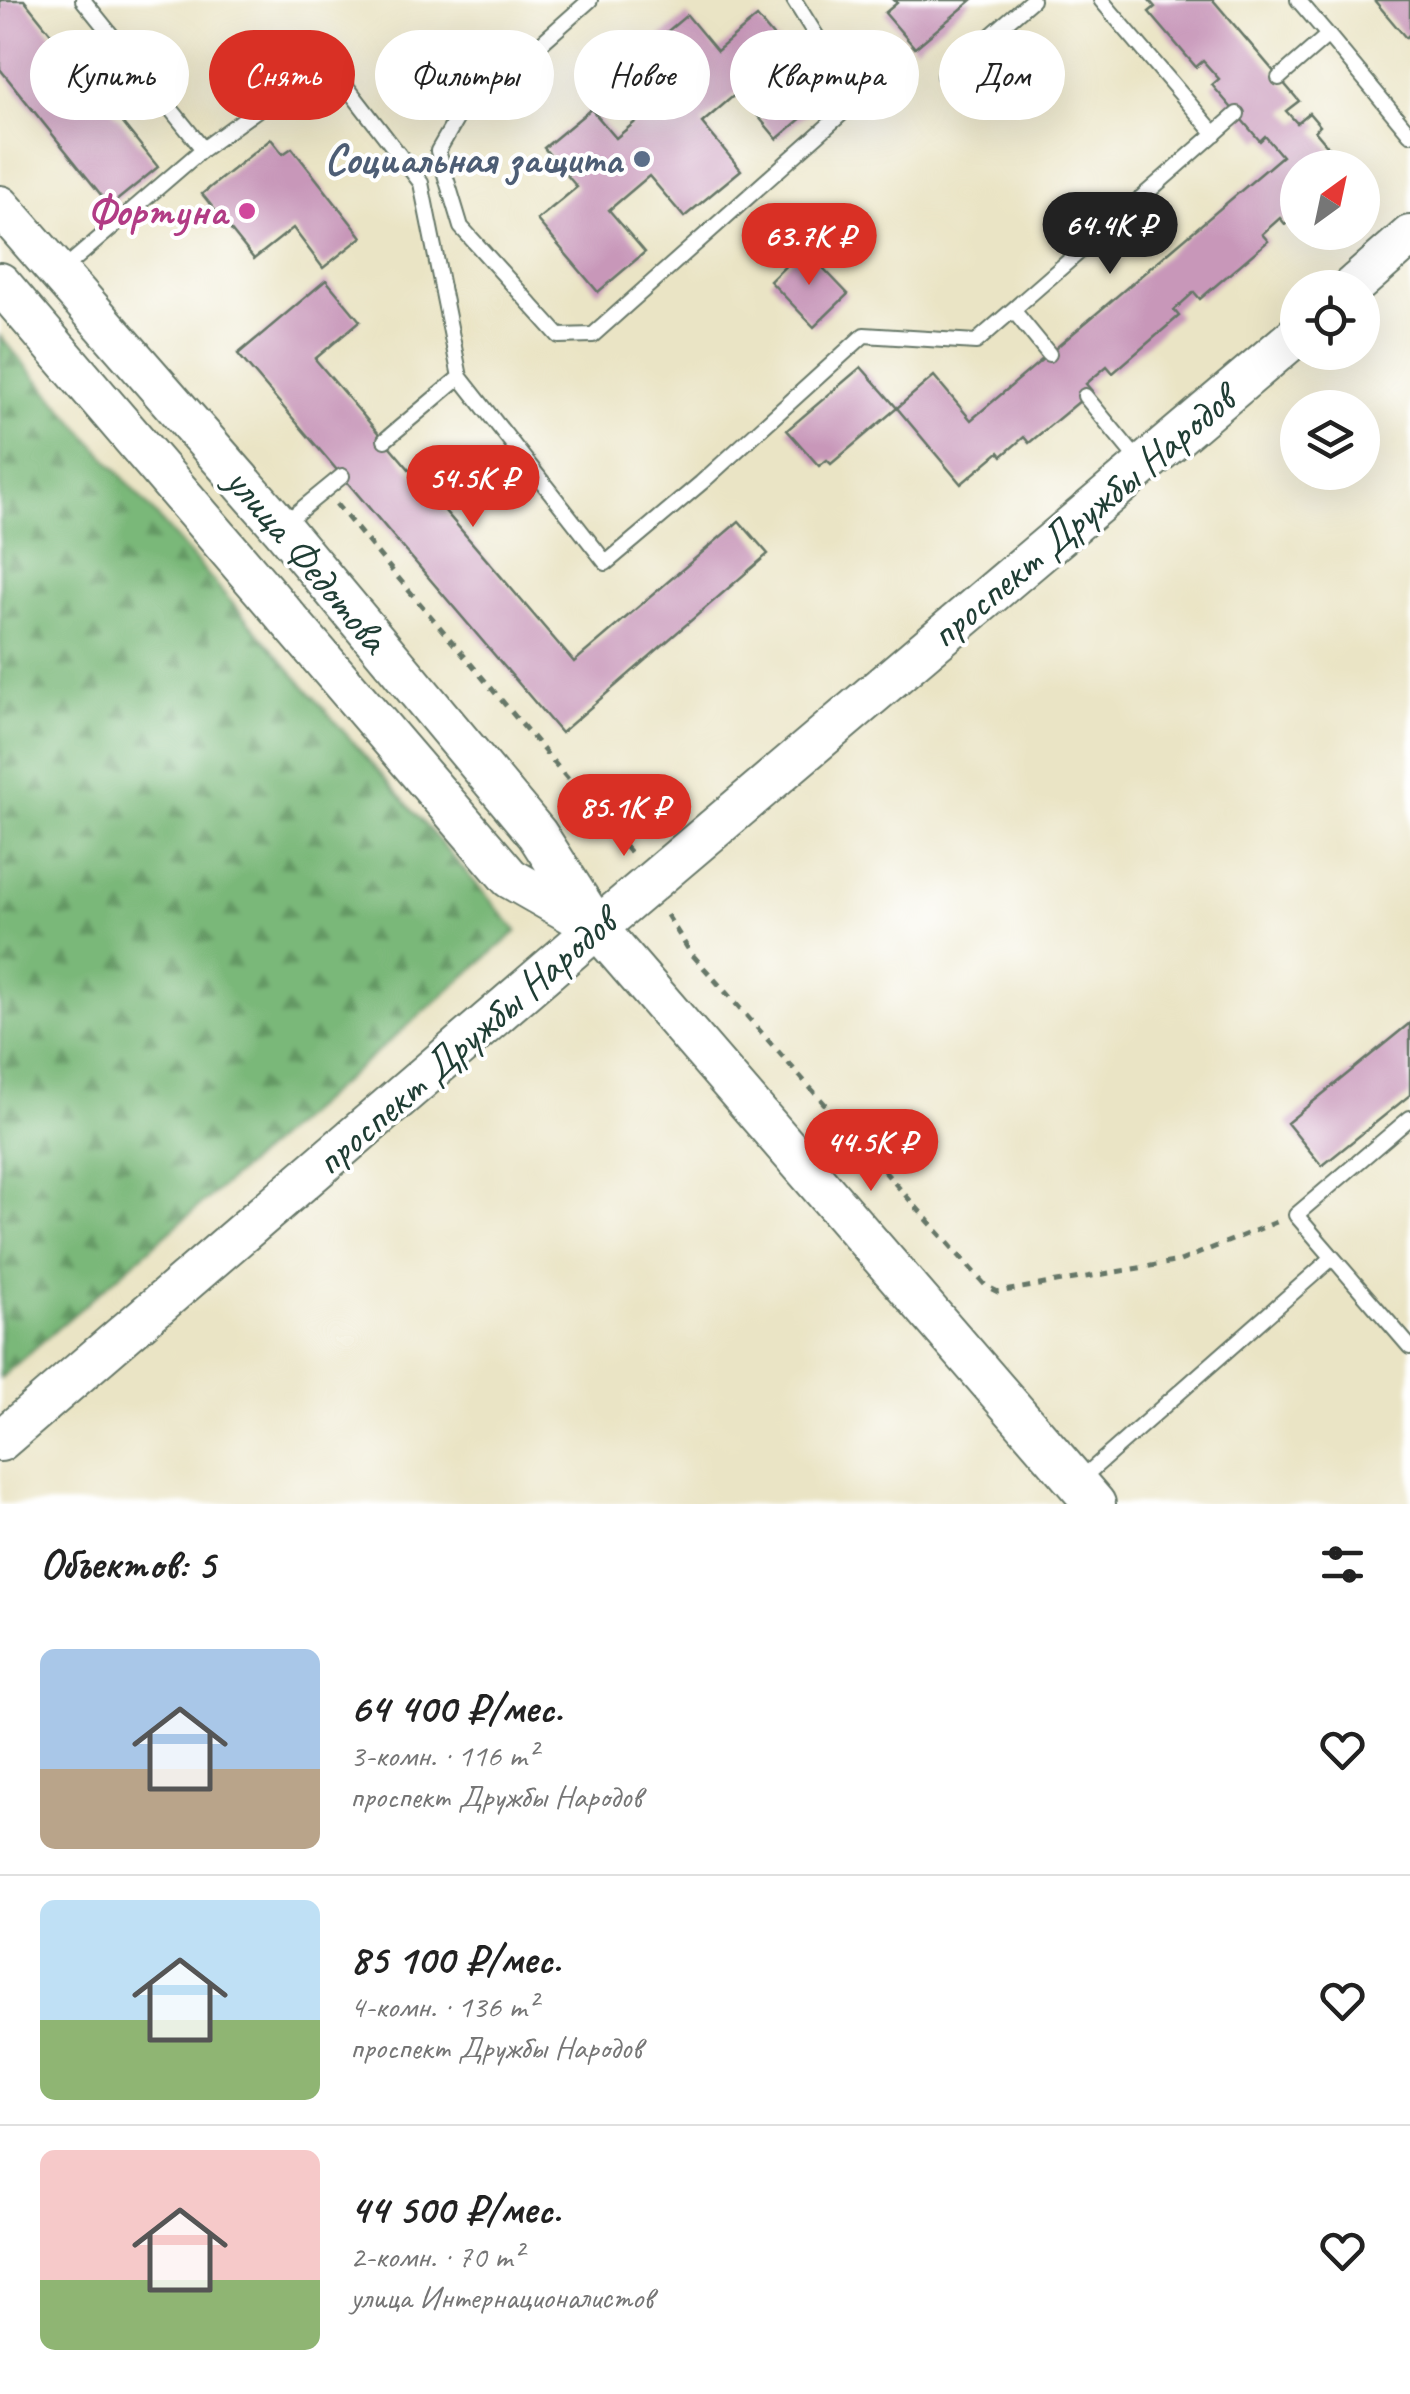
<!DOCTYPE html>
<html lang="ru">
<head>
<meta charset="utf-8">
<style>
	body { margin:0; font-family:Caveat,sans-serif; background:#f2f2f2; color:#222; height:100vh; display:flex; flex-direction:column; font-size:38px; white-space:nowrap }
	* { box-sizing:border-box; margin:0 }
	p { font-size:32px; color:#767676 }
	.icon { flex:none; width:55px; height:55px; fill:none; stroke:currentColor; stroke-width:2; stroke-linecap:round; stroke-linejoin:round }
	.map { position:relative; height:1504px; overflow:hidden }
	.panel { display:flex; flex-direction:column; background:#fff; flex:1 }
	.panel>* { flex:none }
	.banner { position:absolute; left:30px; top:30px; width:1350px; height:90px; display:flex; gap:20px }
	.needle { width:65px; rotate:33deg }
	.buttons { position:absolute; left:1280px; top:150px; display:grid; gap:20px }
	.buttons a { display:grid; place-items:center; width:100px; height:100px; border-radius:50%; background:#fff; box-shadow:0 10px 40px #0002; font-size:50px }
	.price { position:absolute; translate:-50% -85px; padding:0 22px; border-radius:35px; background:#d93025; color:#fff; font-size:32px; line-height:65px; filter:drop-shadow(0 2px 5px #0008) }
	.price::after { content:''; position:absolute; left:50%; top:60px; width:30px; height:22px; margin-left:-15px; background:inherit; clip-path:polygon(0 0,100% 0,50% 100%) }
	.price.active { background:#222; color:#fff }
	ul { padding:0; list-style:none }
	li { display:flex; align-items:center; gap:30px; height:250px; padding:0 40px }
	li+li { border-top:2px solid #e0e0e0 }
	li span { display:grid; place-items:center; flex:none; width:280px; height:200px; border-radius:15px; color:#555 }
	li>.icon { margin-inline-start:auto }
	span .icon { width:120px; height:120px; fill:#fffc; stroke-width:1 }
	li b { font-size:42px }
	h2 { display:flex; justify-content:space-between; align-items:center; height:120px; padding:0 40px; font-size:42px }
	.chip { padding:0 35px; border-radius:45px; background:#fff; box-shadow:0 10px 40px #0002; font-size:35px; line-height:90px }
	.chip.active { background:#d93025; color:#fff }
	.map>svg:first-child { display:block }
	.forest { fill:url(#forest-firs); stroke:#4c7a56; stroke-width:2.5 }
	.building { fill:#c897b9 }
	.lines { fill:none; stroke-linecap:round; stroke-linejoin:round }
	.lane-casing { stroke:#667767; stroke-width:18 }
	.secondary-casing { stroke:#667767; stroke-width:44 }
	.path { stroke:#667767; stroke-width:5; stroke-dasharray:8 8; stroke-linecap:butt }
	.lane { stroke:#fff; stroke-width:14 }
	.secondary { stroke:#fff; stroke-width:40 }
	.service-dot { fill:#5c6f8a; stroke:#fff; stroke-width:4 }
	.hotel-dot { fill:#d1479c; stroke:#fff; stroke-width:4 }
	.labels { text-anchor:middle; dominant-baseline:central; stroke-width:8; stroke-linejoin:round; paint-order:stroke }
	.service-label { font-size:42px; font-weight:bold; fill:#4e5e75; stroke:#fff; text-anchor:end }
	.hotel-label { font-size:42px; font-weight:bold; fill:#b23c85; stroke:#fff; text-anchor:end }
	.street-label { font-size:42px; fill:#1f3d34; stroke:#fff }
</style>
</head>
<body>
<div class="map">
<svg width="1410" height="1504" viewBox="0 0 1410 1504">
	<defs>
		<pattern id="forest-firs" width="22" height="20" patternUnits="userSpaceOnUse" patternTransform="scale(2.5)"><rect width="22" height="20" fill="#7ab879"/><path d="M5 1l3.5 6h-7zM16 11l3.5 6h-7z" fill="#639764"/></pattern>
	</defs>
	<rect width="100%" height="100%" fill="#fff"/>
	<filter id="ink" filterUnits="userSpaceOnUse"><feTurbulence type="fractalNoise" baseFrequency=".01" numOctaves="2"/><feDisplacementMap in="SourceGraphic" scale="20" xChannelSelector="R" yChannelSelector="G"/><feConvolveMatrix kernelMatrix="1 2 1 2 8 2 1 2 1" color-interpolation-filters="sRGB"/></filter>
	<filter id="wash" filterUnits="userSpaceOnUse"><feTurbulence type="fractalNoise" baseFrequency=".0048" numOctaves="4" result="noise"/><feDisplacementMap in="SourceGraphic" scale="40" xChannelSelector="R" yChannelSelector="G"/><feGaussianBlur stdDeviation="2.25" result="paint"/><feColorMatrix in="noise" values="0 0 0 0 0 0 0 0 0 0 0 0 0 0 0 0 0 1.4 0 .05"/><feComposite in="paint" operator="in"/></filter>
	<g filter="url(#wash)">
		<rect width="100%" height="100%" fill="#eae4c5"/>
		<!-- forest -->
		<path class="forest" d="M0,336l517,595 -517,447z"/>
		<g id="blocks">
			<!-- building -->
			<path class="building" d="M0,0h24l134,167 -48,39 -110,-137z
				M894,0h78l-57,48 -30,-35 12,-10z
				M1149,0h64l86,101 -13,10 11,12 12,-10 11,13 -5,5 31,37h-48v46l-13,10 -5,-6 -18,16 6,7 -68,58 -6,-7 -20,18 5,6 -66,57 -6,-7 -21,18 6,7 -63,52 -5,-6 -22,19 -3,-4 -38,32 -64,-76 -66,56 -4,-4 -8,6 -32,-36 74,-63 36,41 37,-32 37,44 311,-264 -17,-20 -5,5 -48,-56 7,-6 -16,-18 -7,6 -47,-55 6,-5z
				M1374,0h36v34l-4,4z
				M687,15l30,36 40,-34 68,81 -48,41 -39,-47 -36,31 39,47 -57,47 -35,-41 -40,34 36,42 -47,40 -61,-72 40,-33 -33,-39 47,-39 25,29 54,-45 -32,-37z
				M271,139l12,15 9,-6 70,89 -39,31 -30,-40 -39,31 -52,-65z
				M804,248l44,46 -34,33 -44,-46z
				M326,280l34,41 -45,38 259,303 165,-141 29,33 -207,179 -323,-379z
				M1410,1023v72l-88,71 -35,-43z"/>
		</g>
	</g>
	<g filter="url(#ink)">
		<use href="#blocks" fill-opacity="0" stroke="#667767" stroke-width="2.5"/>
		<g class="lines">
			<defs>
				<path id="lane" d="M83,0l120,149 123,-89 95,123 39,194
					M590,0l-133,118 -19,33 23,76 98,109 34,-1 247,-220 13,-20 -59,-95
					M1101,0l114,134
					M1298,0l30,35
					M944,76l88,-76
					M1279,78l49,-43 82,99
					M60,272l143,-123
					M1013,310l36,44
					M1085,396l57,69
					M385,440l75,-63 146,186 95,-80 163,-148 112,7 261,-228
					M281,526l61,-50
					M1410,1118l-114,97 114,132
					M1081,1479l250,-220"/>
				<path id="secondary" d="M0,206l281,321 256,307 60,94 498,576
					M0,283l510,595 79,45
					M1351,288l59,-52
					M0,1441l597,-513 701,-594"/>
			</defs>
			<!-- lane casing -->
			<use href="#lane" class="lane-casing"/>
			<!-- secondary casing -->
			<use href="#secondary" class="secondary-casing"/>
			<!-- path -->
			<path class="path" d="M336,504l296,351
				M667,915l23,37 296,334 12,6 182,-31 99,-40"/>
			<!-- lane -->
			<use href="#lane" class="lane"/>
			<!-- secondary -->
			<use href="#secondary" class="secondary"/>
		</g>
	</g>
	<!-- markers -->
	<circle class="service-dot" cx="642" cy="159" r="10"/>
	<circle class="hotel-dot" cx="247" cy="211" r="10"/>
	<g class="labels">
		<!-- service labels -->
		<g class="service-label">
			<text x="622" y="159">Социальная защита</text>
		</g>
		<!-- hotel labels -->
		<g class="hotel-label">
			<text x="227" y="211">Фортуна</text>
		</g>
		<!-- street labels -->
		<g class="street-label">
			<text transform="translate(1082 517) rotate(-40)">проспект Дружбы Народов</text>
			<text transform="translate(307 560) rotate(50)">улица Федотова</text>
			<text transform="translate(465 1042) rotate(-41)">проспект Дружбы Народов</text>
		</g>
	</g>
</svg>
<div class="buttons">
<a><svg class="needle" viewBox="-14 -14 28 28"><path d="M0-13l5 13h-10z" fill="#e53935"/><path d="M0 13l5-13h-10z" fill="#767676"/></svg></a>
<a><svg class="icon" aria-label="locate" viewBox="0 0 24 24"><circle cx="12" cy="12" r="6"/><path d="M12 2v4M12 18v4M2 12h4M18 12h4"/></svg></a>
<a><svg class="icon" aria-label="layers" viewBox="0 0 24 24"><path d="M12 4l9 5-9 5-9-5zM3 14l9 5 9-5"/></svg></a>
</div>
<b class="price active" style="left:1110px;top:277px">64.4K ₽</b>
<b class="price" style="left:809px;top:288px">63.7K ₽</b>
<b class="price" style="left:473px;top:530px">54.5K ₽</b>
<b class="price" style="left:624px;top:859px">85.1K ₽</b>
<b class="price" style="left:871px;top:1194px">44.5K ₽</b>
<div class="banner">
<a class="chip">Купить</a>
<a class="chip active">Снять</a>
<a class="chip">Фильтры</a>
<a class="chip">Новое</a>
<a class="chip">Квартира</a>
<a class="chip">Дом</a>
</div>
</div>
<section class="panel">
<h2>Объектов: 5<svg class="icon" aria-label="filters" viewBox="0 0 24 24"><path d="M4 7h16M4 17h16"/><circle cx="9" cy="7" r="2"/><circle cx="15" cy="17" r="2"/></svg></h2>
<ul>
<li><span style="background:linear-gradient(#a9c7e8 60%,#b9a48a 0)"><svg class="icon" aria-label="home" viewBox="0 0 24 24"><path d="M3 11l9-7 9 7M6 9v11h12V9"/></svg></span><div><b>64 400 ₽/мес.</b><p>3-комн. · 116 m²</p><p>проспект Дружбы Народов</p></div><svg class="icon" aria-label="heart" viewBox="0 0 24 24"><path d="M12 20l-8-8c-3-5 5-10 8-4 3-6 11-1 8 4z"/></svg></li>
<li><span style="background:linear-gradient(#bfe0f5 60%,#8fb573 0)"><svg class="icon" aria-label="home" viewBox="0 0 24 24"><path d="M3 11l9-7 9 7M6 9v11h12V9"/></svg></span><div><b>85 100 ₽/мес.</b><p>4-комн. · 136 m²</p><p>проспект Дружбы Народов</p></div><svg class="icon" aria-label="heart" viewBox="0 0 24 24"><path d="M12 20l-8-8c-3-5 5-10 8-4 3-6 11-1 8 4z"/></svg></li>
<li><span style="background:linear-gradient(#f6c9c9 65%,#8fb573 0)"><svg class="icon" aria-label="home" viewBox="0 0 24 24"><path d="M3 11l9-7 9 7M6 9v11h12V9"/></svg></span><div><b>44 500 ₽/мес.</b><p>2-комн. · 70 m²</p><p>улица Интернационалистов</p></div><svg class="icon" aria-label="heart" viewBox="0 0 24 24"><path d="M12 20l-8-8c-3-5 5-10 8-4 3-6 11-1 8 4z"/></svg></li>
</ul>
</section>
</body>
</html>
